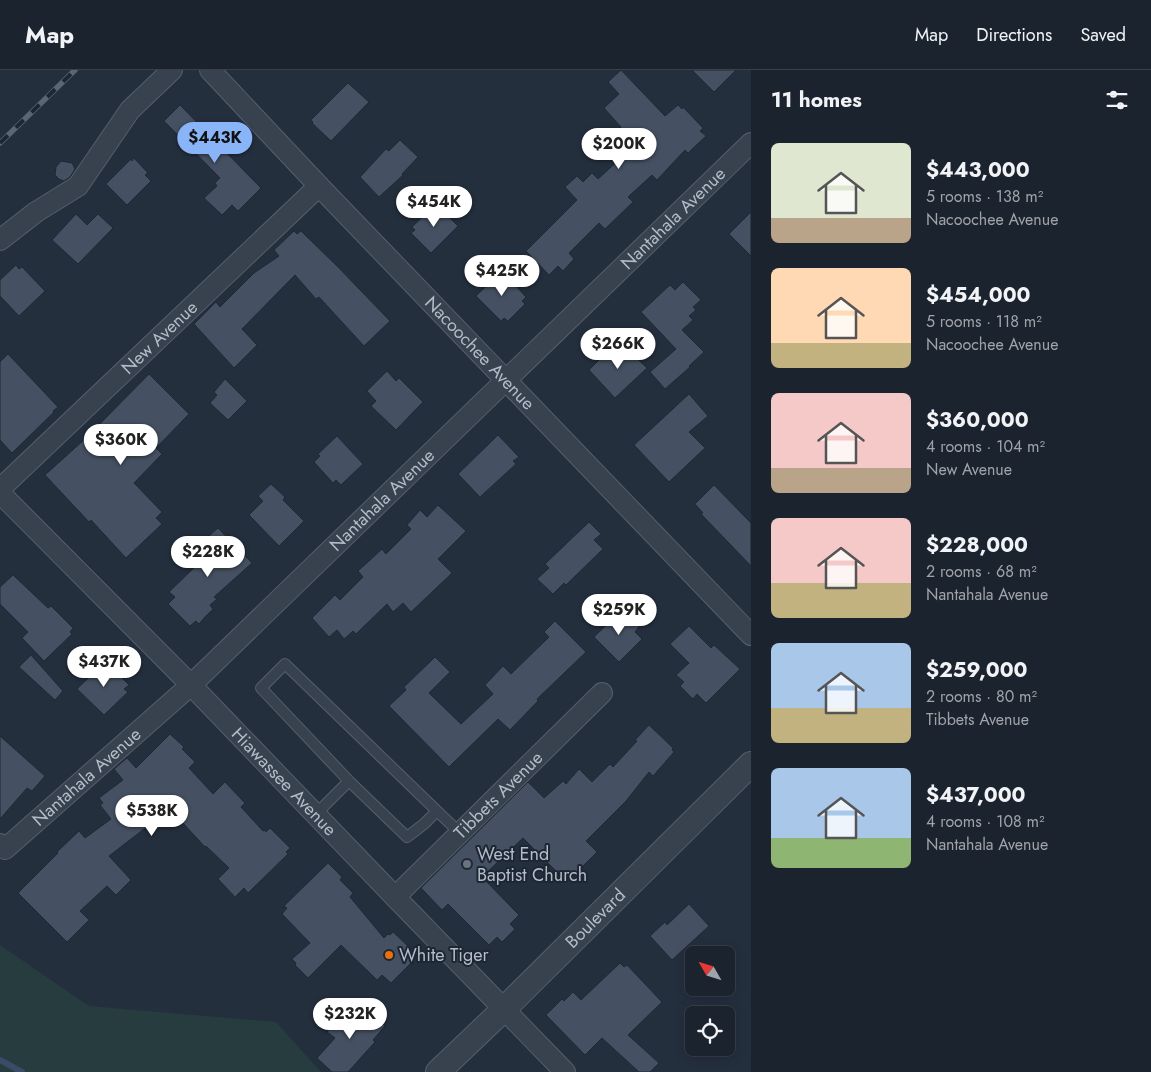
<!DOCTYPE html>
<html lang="en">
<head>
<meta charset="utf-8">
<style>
	body { margin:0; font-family:Jost,sans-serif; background:#282f3a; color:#f1f3f6; height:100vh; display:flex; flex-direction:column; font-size:19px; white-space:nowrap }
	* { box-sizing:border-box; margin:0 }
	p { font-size:16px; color:#a0a4aa }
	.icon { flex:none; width:28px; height:28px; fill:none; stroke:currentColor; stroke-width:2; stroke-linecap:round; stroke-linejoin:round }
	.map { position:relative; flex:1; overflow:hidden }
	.panel { display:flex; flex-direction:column; background:#1b232e; width:400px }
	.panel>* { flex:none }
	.needle { width:32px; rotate:309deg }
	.tools { position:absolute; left:685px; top:876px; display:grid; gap:10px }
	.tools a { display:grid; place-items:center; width:50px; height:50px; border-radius:8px; background:#1b232e; box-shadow:0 2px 12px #0003,0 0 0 1px #39404a; font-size:25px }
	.price { position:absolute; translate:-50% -42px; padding:0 11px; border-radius:18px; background:#fff; color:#222; font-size:16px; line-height:32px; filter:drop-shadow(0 1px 2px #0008) }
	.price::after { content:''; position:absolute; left:50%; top:30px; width:15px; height:11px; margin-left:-8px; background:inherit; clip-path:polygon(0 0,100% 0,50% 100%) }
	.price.selected { background:#8ab4f8; color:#111 }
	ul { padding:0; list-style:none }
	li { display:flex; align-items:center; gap:15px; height:125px; padding:0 20px }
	li span { display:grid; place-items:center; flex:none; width:140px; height:100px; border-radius:8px; color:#555 }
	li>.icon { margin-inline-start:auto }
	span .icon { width:60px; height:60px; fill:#fffc; stroke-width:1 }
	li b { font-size:21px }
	h2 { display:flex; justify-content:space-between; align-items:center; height:60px; padding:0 20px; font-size:21px }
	header { display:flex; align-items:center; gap:30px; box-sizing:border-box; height:70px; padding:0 25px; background:#1b232e; border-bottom:1px solid #39404a }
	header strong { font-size:24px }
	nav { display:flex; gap:28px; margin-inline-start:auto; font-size:18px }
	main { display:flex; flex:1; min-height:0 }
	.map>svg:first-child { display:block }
	.green { fill:#263c3f }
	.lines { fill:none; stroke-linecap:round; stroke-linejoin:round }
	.stream { stroke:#394c67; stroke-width:6 }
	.building { fill:#455162; stroke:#1f2835 }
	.service-casing { stroke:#565f6c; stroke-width:12 }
	.minor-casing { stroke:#565f6c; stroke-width:22 }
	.tertiary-casing { stroke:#565f6c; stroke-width:26 }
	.service { stroke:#38414e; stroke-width:10 }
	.minor { stroke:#38414e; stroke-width:20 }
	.tertiary { stroke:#38414e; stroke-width:24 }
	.rail-casing { stroke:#5a6575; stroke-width:5.5 }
	.rail { stroke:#1d2633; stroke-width:4; stroke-dasharray:11; stroke-linecap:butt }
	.worship-dot { fill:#6b7280; stroke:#1d2633; stroke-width:2 }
	.food-dot { fill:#e8710a; stroke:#1d2633; stroke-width:2 }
	.labels { text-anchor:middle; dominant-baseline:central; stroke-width:4; stroke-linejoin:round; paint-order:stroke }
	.street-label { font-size:18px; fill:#b4bcc9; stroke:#1d2633 }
	.poi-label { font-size:18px; fill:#b4bcc9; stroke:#1d2633; text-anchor:start }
</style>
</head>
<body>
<header>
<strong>Map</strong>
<nav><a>Map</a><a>Directions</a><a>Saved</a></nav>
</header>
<main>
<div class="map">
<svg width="751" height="1002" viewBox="0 0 751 1002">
	<rect width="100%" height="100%" fill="#242f3e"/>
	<!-- green -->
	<path class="green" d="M0,875l89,61 187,16 45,50h-321z"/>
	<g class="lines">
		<!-- stream -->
		<path class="stream" d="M0,990l22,12"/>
	</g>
	<!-- building -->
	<path class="building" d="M621,0l44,46 13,-11 4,4 1,-2 20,21 -3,3 6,5 -18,17 -3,-3 -28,30 -5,-5 -24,22 5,5 -28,27 -6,-6 -30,30 5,6 -11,12 -5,-5 -9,9 -23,-24 51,-51 -12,-13 12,-11 6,6 9,-9 6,6 24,-22 -16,-16 15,-14 -17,-19 15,-14 -11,-12z
		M692,0h44l-22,22z
		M348,13l21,19 -38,39 -19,-18 1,-1 -2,-2z
		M180,35l81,83 -23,23 -6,-6 -10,10 -18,-17 13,-12 -2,-3 5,-5 -56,-57z
		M400,70l18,17 -16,17 1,1 -24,22 -19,-20 26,-28 3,2z
		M134,88l14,15 -3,2 6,6 -24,24 -21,-21 25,-25 1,2z
		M61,91l11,2 3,6 -5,8 -6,4 -5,-2 -4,-4 1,-8z
		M436,134l22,22 -27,27 -20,-20 4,-3 -3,-3z
		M751,142v44l-22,-22z
		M76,144l11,11 11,-11 15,14 -35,36 -26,-24z
		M294,161l3,3 4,-3 36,35 53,55 -26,25 -45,-49 -3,2 -21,-24 -53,54 15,16 -23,23 -40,-44 22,-22 4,5 34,-34 25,-17 -5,-6z
		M16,195l3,4 3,-2 23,24 -26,25 -19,-20v-16z
		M502,201l24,26 -4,4 3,3 -17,17 -4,-3 -3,3 -25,-25z
		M683,212l18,18 -8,7 3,3 -7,6 4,4 -11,10 22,22 -15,14 1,1 -25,22 -15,-17 26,-23 -35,-37 29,-27 5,5z
		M620,272l27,26 -32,30 -26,-28 22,-22 2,2z
		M8,284l50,53 -5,4 1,1 -42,41 -12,-13v-78z
		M387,301l9,10 3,-3 24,24 -27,28 -25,-24 5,-5 -9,-10z
		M149,304l40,40 -33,34 6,6 -28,29 28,29 -6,6 6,6 -36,34 -35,-38 -2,2 -44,-47 41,-37z
		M225,309l22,22 -19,19 -18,-17 7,-8 -3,-3z
		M689,324l19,22 -19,16 16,16 -36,34 -35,-37z
		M498,365l21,22 -6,4 3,3 -36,33 -22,-23z
		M337,366l26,28 -22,21 -5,-5 -3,3 -19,-21 6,-6 -2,-2z
		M271,414l14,13 -2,3 21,21 -25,25 -30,-31 14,-14 -5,-5z
		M714,415l37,38v43l-50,-52 2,-1 -8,-9z
		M438,435l28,26 -28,28 14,14 -41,39 -8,-9 -10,9 -6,-8 -31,30 -3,-3 -9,8 -7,-9 -8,7 -17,-19 23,-23 5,5 23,-23 -5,-6 24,-22 4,5 25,-25 -4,-4 13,-15 7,7z
		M589,452l12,12 -7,6 9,9 -37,36 -2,-2 -11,11 -16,-15 12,-11 -4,-4z
		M218,458l34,35 -38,34 3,2 -7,6 3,4 -8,8 -6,7 -3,-3 -6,5 -22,-22 7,-7 -6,-5 35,-34 -9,-10z
		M13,505l35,33 3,-2 22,22 -3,4 2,2 -28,27 -22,-23 6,-6 -28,-28v-17z
		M622,540l17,17 -4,5 7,7 -23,23 -25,-25z
		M555,551l31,31 -49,47 1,2 -28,29 -12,-11 -49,48 -60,-61 17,-16 -2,-3 31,-30 15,15 -21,21 32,31 32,-30 -8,-9 18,-19 8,8 38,-37 -5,-5z
		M689,556l22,22 3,-3 26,24 -34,34 -9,-9 -4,5 -13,-13 4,-4 -8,-7 13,-12 -19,-19z
		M31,585l32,36 -8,9 -36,-33z
		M106,591l23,24 -5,4 4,3 -24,23 -27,-26z
		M649,655l24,23 -1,2 2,2 -21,24 -4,-4 -23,29 -40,40 11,11 -30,30 -44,-44 -41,39 37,38 -9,9 5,5 -13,13 -5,-5 -8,8 -41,-41 -6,6 -21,-22 107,-106 16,16 19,-17 3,3 13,-15 13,13 18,-18 3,3 24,-26 -2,-1z
		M170,664l14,13 -2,2 13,13 -6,6 24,26 12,-12 20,21 -4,4 22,24 2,-1 1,2 4,-4 20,20 -4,4 2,2 -40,39 -4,-5 -9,9 -17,-18 11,-11 -23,-22 -1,1 -35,-38 -61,47 22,24 -15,15 -9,-9 -27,25 9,9 -22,22 -49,-49 40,-40 -1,-1 22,-21 6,7 26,-19 -11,-14 3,-2 -4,-5 24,-18 -9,-11 13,-11 9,10z
		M0,666l45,40 -13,15 -5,-3 -27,31z
		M328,793l14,14 -2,3 13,13 -3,4 34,41 4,-4 2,1 3,-3 16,15 -3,3 9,9 -24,24 -9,-8 -5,5 -36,-35 -33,33 -13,-13 1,-2 -4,-4 18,-16 -28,-29 5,-6 -3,-2z
		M689,834l20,22 -37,34 -22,-24 15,-14 2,3z
		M620,893l4,4 3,-2 35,37 -34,33 31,28 -9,9h-11l-37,-34 -17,17 -39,-40 16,-16 2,2 9,-9 8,8z
		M350,935l8,7 5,-5 22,19 -12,14 2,2 -27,30h-16l-15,-14 18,-20 -8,-6z"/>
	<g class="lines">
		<defs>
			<path id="service" d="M437,741l23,22
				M315,745l34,-34 58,56 17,-13 13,-13 -152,-147 -24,24 88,93"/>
			<g id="minor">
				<path id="s1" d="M210,0l109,116 432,449"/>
				<path d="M0,170l36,-28 42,-26 52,-76 42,-40"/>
				<path id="s2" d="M0,419l319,-303"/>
				<path id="s3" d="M0,423l191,192 204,212 170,175"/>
				<path id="s4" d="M0,774l5,5 186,-164 560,-542"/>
				<path id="s5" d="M395,827l207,-204"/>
			</g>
			<g id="tertiary">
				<path id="s6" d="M438,1002l66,-63 247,-245"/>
			</g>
		</defs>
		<!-- service casing -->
		<use href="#service" class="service-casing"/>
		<!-- minor casing -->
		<use href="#minor" class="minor-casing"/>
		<!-- tertiary casing -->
		<use href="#tertiary" class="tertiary-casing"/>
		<!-- service -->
		<use href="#service" class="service"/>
		<!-- minor -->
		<use href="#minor" class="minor"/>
		<!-- tertiary -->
		<use href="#tertiary" class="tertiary"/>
		<defs>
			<path id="rail" d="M0,73l75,-73"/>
		</defs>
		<!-- rail casing -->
		<use href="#rail" class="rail-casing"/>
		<!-- rail -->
		<use href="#rail" class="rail"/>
	</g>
	<!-- markers -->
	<circle class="worship-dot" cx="467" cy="794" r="5"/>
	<circle class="food-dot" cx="389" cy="885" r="5"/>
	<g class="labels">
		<!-- street labels -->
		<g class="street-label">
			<text stroke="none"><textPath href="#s4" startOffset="926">Nantahala Avenue</textPath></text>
			<text stroke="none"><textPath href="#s2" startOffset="220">New Avenue</textPath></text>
			<text stroke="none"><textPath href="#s1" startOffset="391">Nacoochee Avenue</textPath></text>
			<text stroke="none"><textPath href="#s4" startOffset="521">Nantahala Avenue</textPath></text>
			<text stroke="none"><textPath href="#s4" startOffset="116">Nantahala Avenue</textPath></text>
			<text stroke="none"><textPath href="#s3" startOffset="405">Hiawassee Avenue</textPath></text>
			<text stroke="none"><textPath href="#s5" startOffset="145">Tibbets Avenue</textPath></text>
			<text stroke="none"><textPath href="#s6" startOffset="220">Boulevard</textPath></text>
		</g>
		<!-- poi labels -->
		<g class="poi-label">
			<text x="477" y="784">West End<tspan x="477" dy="21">Baptist Church</tspan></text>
			<text x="399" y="885">White Tiger</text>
		</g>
	</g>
</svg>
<div class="tools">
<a><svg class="needle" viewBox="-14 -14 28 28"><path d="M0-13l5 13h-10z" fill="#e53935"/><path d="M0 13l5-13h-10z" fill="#a0a4aa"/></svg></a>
<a><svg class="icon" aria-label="locate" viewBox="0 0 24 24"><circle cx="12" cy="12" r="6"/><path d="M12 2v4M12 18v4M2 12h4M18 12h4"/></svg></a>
</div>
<b class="price selected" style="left:215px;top:94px">$443K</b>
<b class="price" style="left:619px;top:100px">$200K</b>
<b class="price" style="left:434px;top:158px">$454K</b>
<b class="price" style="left:502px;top:227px">$425K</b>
<b class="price" style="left:618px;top:300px">$266K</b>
<b class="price" style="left:121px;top:396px">$360K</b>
<b class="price" style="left:208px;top:508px">$228K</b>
<b class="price" style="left:619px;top:566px">$259K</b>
<b class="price" style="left:104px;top:618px">$437K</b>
<b class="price" style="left:152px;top:767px">$538K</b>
<b class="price" style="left:350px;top:970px">$232K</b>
</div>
<section class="panel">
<h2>11 homes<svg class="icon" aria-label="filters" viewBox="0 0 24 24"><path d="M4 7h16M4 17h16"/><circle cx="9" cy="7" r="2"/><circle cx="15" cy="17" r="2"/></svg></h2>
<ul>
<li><span style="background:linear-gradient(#dfe7d0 75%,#b9a48a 0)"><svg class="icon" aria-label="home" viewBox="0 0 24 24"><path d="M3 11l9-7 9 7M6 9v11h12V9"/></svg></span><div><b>$443,000</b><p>5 rooms · 138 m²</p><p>Nacoochee Avenue</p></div></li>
<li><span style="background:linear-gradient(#ffd9b3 75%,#c2b280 0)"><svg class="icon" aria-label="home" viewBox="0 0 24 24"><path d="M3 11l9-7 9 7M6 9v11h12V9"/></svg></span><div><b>$454,000</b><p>5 rooms · 118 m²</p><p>Nacoochee Avenue</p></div></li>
<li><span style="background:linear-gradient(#f6c9c9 75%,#b9a48a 0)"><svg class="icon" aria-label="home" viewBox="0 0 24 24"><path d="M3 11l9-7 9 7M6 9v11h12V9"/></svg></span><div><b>$360,000</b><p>4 rooms · 104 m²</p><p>New Avenue</p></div></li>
<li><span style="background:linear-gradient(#f6c9c9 65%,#c2b280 0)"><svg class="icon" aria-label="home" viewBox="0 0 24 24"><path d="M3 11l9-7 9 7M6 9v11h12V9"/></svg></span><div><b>$228,000</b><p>2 rooms · 68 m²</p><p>Nantahala Avenue</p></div></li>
<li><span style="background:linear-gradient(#a9c7e8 65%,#c2b280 0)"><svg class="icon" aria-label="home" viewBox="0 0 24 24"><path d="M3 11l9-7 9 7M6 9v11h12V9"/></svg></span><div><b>$259,000</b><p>2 rooms · 80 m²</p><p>Tibbets Avenue</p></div></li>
<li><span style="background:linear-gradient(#a9c7e8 70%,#8fb573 0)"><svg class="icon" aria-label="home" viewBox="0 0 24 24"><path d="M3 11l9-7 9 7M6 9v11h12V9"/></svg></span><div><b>$437,000</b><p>4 rooms · 108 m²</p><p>Nantahala Avenue</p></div></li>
</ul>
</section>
</main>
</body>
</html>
